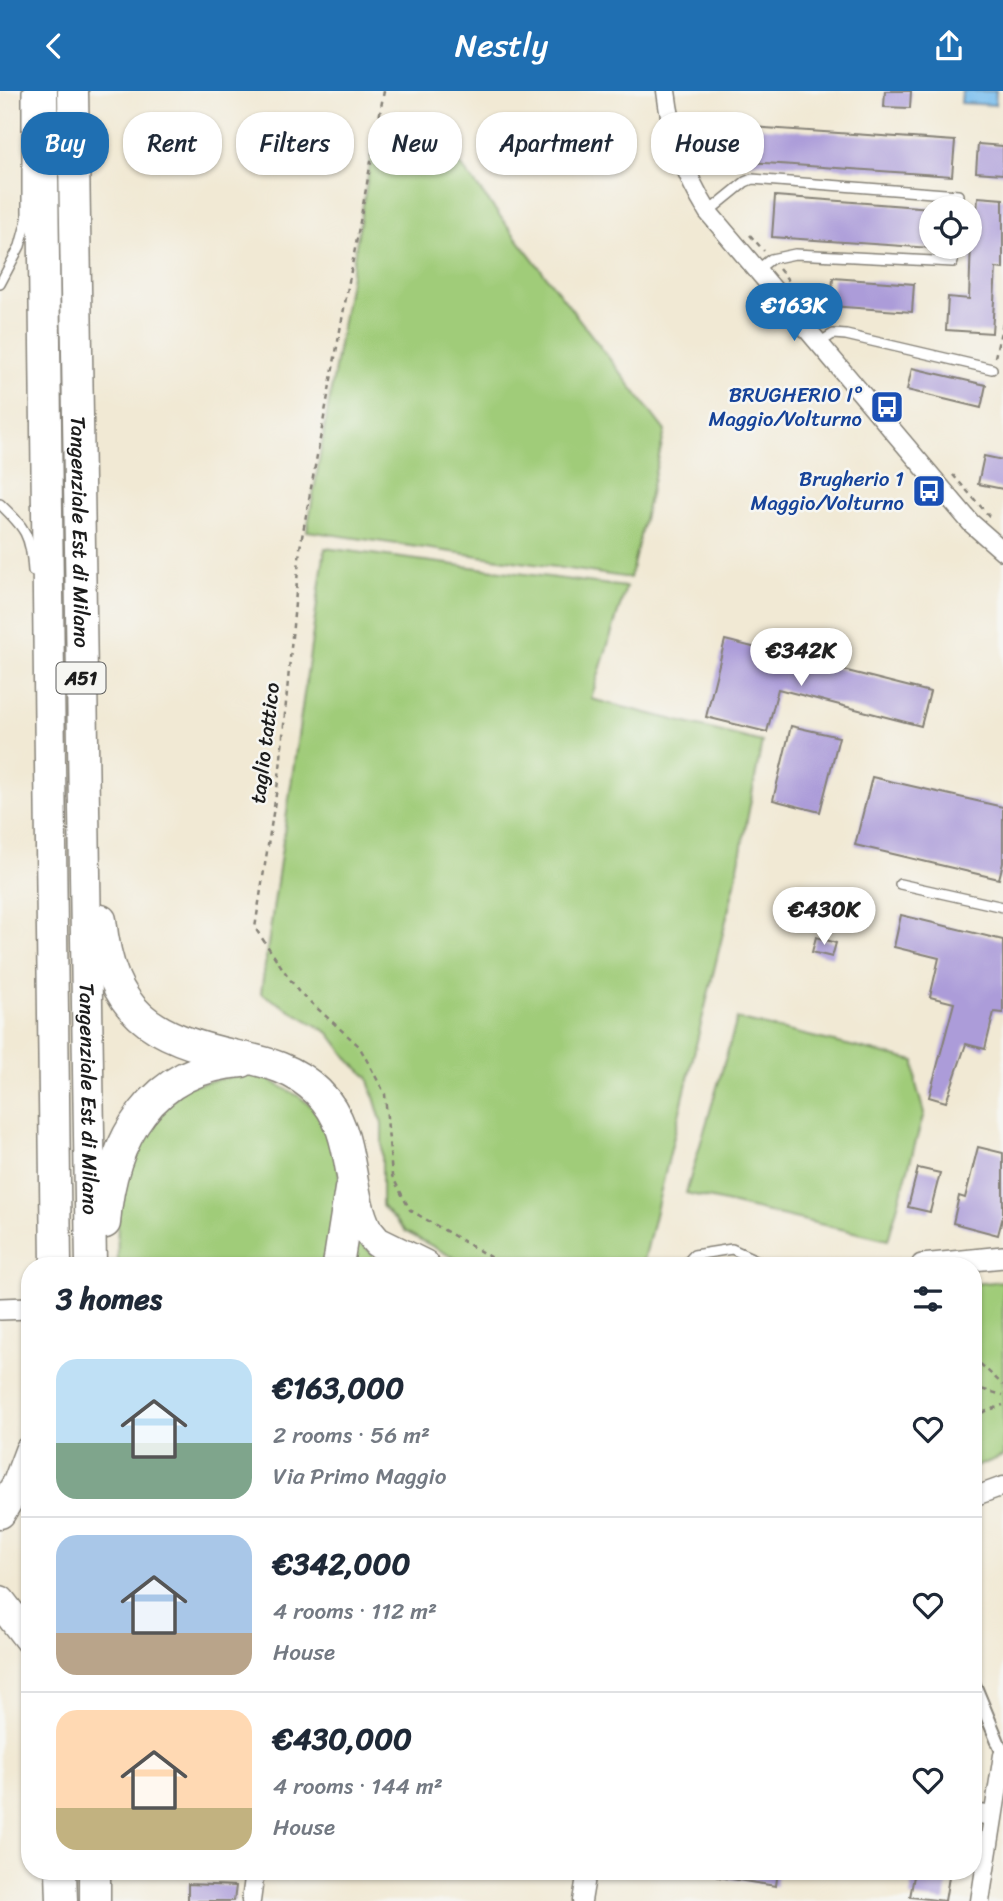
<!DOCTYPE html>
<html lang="en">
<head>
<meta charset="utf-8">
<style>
	body { margin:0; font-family:Sriracha,sans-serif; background:#f2f2f3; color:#1f2937; height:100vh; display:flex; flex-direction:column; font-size:26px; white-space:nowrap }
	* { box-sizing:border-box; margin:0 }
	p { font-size:23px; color:#747a83 }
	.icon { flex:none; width:38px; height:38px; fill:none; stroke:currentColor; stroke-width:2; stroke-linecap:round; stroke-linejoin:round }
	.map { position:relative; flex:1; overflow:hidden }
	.sheet { position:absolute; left:21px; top:1166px; width:961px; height:623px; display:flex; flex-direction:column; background:#fff; border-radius:28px; box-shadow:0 2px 5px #0004 }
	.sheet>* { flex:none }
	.top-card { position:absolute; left:21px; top:21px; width:962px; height:63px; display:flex; gap:14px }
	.controls { position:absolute; left:919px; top:105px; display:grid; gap:14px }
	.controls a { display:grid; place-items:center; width:63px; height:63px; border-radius:50%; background:#fff; box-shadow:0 2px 5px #0004; font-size:35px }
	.price { position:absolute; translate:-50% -60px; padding:0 16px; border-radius:24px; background:#fff; color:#222; font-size:23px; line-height:46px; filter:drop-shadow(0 2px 4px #0008) }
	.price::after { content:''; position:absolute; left:50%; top:42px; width:21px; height:16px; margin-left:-10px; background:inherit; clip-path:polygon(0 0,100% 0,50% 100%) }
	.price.active { background:#1f6fb2; color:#fff }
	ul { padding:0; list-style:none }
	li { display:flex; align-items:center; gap:21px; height:175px; padding:0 35px }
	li+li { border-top:2px solid #e0e1e3 }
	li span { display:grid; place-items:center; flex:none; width:196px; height:140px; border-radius:21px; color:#555 }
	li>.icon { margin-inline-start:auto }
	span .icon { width:84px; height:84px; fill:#fffc; stroke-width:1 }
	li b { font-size:30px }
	h2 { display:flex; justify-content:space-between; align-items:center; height:84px; padding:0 35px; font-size:30px }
	.tag { padding:0 24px; border-radius:28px; background:#fff; box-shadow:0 2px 5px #0004; font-size:24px; line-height:63px }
	.tag.active { background:#1f6fb2; color:#fff }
	header { display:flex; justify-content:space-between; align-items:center; height:91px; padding:0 35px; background:#1f6fb2; color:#fff; font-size:32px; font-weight:600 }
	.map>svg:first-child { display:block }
	.green { fill:#a0cc79; stroke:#5e744a; stroke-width:2 }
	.water { fill:#77bdee; stroke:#4a6c85; stroke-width:2 }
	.building { fill:#ac9cd9 }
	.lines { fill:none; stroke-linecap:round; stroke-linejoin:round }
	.service-casing { stroke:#868278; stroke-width:12 }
	.pedestrian-casing { stroke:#868278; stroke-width:16 }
	.minor-casing { stroke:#868278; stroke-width:21 }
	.tertiary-casing { stroke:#868278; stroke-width:24 }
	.motorway-casing { stroke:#868278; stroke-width:33 }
	.path { stroke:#868278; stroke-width:2.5; stroke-dasharray:5 5; stroke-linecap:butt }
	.service { stroke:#fff; stroke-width:9 }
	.pedestrian { stroke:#fff; stroke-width:12 }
	.minor { stroke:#fff; stroke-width:18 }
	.tertiary { stroke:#fff; stroke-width:21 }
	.motorway { stroke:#fff; stroke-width:30 }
	.labels { text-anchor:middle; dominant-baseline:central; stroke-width:5; stroke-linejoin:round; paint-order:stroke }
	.shield { fill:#f6f6f2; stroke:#5d5d5c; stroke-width:2 }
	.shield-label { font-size:19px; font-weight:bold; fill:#1c1c1c }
	.transit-label { font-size:21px; fill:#164399; stroke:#f6f6f2; text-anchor:end }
	.street-label { font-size:21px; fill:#1c1c1c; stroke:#f6f6f2 }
</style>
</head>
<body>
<header><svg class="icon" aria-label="back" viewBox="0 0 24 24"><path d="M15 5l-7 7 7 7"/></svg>Nestly<svg class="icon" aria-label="share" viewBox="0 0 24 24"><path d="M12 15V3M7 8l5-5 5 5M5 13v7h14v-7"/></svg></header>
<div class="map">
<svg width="1003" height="1810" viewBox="0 0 1003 1810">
	<rect width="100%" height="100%" fill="#f6f6f2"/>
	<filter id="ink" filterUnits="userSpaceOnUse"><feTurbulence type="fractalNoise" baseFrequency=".0143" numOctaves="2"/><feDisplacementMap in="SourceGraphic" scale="14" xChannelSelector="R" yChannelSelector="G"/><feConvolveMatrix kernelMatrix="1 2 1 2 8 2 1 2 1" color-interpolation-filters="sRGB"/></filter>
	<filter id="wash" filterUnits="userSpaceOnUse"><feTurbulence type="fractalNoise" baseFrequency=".00686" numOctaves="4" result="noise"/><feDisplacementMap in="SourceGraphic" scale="28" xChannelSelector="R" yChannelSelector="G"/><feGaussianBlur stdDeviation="1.57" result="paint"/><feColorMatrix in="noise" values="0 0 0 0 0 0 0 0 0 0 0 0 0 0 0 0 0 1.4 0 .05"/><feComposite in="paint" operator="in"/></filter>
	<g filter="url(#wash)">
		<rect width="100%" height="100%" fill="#f1e9d4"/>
		<!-- green -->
		<path class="green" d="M376,38l64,9 225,293 -35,147 -323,-47z
			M325,457l301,39 -35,112 171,43 -27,141 -92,382h-176l-61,-33 -24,-26v-82l-14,-47 -17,-15 -22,-29 -68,-40z
			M737,928l178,42 1,23 8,29 -36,127 -202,-47z
			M255,981l45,25 19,15 20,50 1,34 -8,49 -11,20h-203c0,-23 -3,-76 6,-97 14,-30 41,-57 61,-82z
			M352,1141l22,24 -2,9h-28z
			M1003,1190v175l-30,12v-184z"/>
		<!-- water -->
		<path class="water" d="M962,0h34l-1,14 -34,-2z"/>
		<g id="blocks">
			<!-- building -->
			<path class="building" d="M885,0h26l-1,17 -26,-1z
				M752,36l203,14 -3,35 -203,-14z
				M978,53l25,2v28l-27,-2z
				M775,105l156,12v40l-159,-11z
				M978,106l25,2v70l-7,-1 -4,65 -46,-3 2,-33 21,2 2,-58 4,1z
				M833,187l81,6 -2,28 -81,-6z
				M912,277l74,17 -5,23 -74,-18z
				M984,365l19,4v29l-25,-5z
				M725,549l205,52 -9,34 -143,-37 -11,43 -61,-15z
				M791,635l48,11 -19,75 -47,-12z
				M872,686l131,30v56l-4,16 -144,-34z
				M901,824l102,25v73l-9,-1 -9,37 -19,-5 -20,58 -17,-5 25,-94 -24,-6 9,-39 -45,-11z
				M816,846l20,6 -4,14 -20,-5z
				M978,1056l25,6v63l-5,19 -45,-12 6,-27 6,2z
				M918,1077l22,5 -10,39 -22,-5z
				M719,1780h59l-2,15 -58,-9z
				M915,1780h35l-5,30 -35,-4z
				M188,1793l48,2 -2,15h-46z"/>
		</g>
	</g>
	<g filter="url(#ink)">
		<use href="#blocks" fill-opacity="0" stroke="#868278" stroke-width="2"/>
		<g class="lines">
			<defs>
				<path id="service" d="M708,121l37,-30 7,-3 206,16 -1,13
					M757,179l14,-11 24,-5 158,8 1,-15
					M0,193l20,-38 7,-26v-129
					M819,252l14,-9 13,1 146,34
					M0,413c25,24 31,31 33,67
					M900,793l103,23
					M685,1174l9,-10 38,-6 35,16"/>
				<path id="pedestrian" d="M973,1591l30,72"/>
				<path id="minor" d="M666,0c5,43 19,84 42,121l263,311 32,28
					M973,1406l30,-11
					M973,1722l20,3
					M251,1810l4,-30
					M582,1810l5,-30
					M980,1810l23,-146"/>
				<path id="tertiary" d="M922,1174l81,-8
					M0,1218l30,-1"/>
				<g id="motorway">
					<path d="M42,0l14,1174"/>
					<path id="s1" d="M73,0l18,1174"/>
					<path d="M101,829c10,94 49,117 136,136 30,6 58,13 81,36 39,38 27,93 49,138l10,12 47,23"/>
					<path d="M105,1132c6,-84 47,-155 137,-161"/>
					<path d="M338,1174l12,-76"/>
					<path d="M0,1422l18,-30 12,-32"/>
					<path d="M0,1510l30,39"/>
					<path d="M61,1780l1,30"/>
					<path d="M95,1780v30"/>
				</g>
			</defs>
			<!-- service casing -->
			<use href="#service" class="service-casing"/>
			<!-- pedestrian casing -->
			<use href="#pedestrian" class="pedestrian-casing"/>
			<!-- minor casing -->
			<use href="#minor" class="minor-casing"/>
			<!-- tertiary casing -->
			<use href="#tertiary" class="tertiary-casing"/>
			<!-- motorway casing -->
			<use href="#motorway" class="motorway-casing"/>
			<!-- path -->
			<path class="path" d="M384,0l-84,457 -20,221 -25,159 43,63 61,55 26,48 7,82 18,34 85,50 1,5
				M750,144l14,16
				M779,178l25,30
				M995,266l8,-34
				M953,384l37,42
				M973,1266l30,28
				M973,1296l30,8
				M973,1325l30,-11"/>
			<!-- service -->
			<use href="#service" class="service"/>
			<!-- pedestrian -->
			<use href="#pedestrian" class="pedestrian"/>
			<!-- minor -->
			<use href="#minor" class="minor"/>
			<!-- tertiary -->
			<use href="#tertiary" class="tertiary"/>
			<!-- motorway -->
			<use href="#motorway" class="motorway"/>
		</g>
	</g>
	<!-- icons -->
	<defs>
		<symbol id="bus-square" viewBox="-11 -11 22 22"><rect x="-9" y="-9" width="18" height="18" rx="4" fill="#1a4fb4" stroke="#f6f6f2"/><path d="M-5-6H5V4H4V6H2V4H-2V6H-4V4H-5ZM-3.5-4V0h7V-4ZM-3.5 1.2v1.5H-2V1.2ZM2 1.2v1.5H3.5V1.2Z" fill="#fff"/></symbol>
	</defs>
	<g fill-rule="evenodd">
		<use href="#bus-square" x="868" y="297" width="38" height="38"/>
		<use href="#bus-square" x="910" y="381" width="38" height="38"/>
	</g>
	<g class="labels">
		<!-- shield labels -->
		<rect class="shield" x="56.5" y="571.5" width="49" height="31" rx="5"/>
		<g class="shield-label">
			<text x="81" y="587">A51</text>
		</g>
		<!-- transit labels -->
		<g class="transit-label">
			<text x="862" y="304">BRUGHERIO I°<tspan x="862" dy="24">Maggio/Volturno</tspan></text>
			<text x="904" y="388">Brugherio 1<tspan x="904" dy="24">Maggio/Volturno</tspan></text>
		</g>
		<!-- street labels -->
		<g class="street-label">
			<text stroke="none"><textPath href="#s1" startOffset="441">Tangenziale Est di Milano</textPath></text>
			<text transform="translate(265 652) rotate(-83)">taglio tattico</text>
			<text stroke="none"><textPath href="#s1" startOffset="1008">Tangenziale Est di Milano</textPath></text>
		</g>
	</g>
</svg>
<div class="controls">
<a><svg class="icon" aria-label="locate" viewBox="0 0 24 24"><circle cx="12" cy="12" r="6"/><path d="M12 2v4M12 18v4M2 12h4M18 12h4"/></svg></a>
</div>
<b class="price active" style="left:794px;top:252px">€163K</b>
<b class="price" style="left:801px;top:597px">€342K</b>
<b class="price" style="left:824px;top:856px">€430K</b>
<div class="top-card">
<a class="tag active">Buy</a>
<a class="tag">Rent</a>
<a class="tag">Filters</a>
<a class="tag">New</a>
<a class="tag">Apartment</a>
<a class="tag">House</a>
</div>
<section class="sheet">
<h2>3 homes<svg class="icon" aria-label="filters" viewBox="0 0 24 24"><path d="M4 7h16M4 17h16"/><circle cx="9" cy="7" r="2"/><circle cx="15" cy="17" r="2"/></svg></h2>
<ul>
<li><span style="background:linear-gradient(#bfe0f5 60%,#7fa58c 0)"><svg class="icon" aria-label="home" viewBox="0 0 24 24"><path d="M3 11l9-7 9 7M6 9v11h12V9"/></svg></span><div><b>€163,000</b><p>2 rooms · 56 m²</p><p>Via Primo Maggio</p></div><svg class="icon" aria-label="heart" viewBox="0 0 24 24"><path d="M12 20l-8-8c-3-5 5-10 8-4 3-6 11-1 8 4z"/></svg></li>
<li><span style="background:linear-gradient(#a9c7e8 70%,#b9a48a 0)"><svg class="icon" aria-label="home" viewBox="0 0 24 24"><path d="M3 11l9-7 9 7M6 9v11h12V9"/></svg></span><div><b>€342,000</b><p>4 rooms · 112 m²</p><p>House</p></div><svg class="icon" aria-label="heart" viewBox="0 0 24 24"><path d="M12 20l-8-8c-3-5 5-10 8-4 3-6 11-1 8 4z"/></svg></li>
<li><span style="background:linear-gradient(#ffd9b3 70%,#c2b280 0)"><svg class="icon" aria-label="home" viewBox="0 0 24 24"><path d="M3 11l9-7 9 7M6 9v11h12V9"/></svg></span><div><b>€430,000</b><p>4 rooms · 144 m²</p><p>House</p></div><svg class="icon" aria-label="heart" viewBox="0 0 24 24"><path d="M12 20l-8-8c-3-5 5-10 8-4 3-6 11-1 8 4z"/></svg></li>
</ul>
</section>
</div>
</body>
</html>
